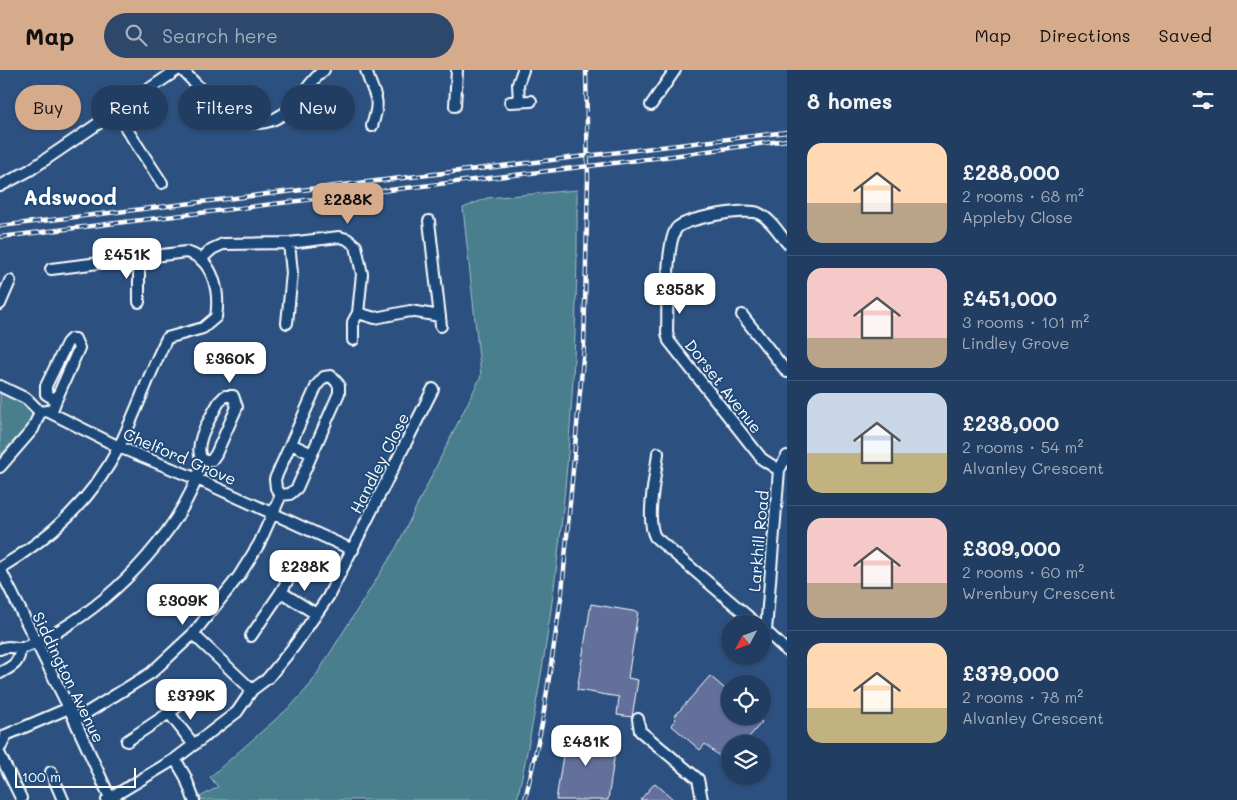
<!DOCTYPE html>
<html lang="en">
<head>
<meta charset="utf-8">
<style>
	body { margin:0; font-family:Mali,sans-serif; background:#2d486a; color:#f1f3f6; height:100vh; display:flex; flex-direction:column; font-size:19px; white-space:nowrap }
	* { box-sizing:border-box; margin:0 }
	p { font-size:16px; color:#a2aebd }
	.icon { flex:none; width:28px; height:28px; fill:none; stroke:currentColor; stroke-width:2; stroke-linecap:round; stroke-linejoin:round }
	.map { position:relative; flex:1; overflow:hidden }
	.sheet { display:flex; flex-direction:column; background:#213d61; width:450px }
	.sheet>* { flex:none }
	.top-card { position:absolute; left:15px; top:15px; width:475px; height:45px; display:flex; gap:10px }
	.needle { width:32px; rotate:229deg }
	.tools { position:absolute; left:721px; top:545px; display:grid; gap:10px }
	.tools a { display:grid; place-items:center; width:50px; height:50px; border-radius:50%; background:#213d61; box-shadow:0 1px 4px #0004,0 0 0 1px #3e5676; font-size:25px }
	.scale { position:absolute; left:15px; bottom:12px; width:121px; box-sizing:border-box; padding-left:5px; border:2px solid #fff; border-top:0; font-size:14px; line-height:18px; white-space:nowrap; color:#fff; -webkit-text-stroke:4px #1f4a7a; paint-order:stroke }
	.price { position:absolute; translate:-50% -42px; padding:0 11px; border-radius:10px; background:#fff; color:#222; font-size:16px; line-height:32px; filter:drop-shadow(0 1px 2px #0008) }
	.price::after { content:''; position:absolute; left:50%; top:30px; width:15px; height:11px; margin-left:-8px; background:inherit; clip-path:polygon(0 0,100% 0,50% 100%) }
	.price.selected { background:#d6ab8b; color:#111 }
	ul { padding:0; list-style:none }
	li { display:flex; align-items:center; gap:15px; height:125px; padding:0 20px }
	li+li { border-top:1px solid #3e5676 }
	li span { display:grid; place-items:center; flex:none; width:140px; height:100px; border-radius:15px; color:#555 }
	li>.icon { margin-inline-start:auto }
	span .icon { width:60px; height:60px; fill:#fffc; stroke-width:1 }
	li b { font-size:21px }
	h2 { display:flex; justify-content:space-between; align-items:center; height:60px; padding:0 20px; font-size:21px }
	.tag { padding:0 18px; border-radius:22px; background:#213d61; box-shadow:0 1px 4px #0004,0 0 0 1px #3e5676; font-size:18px; line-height:45px }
	.tag.selected { background:#d6ab8b; color:#111 }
	header { display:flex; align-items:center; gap:30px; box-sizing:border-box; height:70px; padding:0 25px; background:#d6ab8b; color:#111 }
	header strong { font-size:24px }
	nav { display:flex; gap:28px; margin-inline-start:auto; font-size:18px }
	.search { width:350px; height:45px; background:#2d486a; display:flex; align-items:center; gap:12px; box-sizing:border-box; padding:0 18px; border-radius:28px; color:#a2aebd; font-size:19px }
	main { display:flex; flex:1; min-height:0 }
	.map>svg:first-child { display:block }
	.green { fill:#487e8c; stroke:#a4bec6 }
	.building { fill:#626f9b; stroke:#fff }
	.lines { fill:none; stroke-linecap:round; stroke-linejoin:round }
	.minor-casing { stroke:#fff; stroke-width:14 }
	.minor { stroke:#1f4a7a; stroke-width:10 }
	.rail-casing { stroke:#fff; stroke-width:4.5 }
	.rail { stroke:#1f4a7a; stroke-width:2.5; stroke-dasharray:8; stroke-linecap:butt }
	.labels { text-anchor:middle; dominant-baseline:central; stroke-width:4; stroke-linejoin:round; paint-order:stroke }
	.street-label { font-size:16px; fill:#fff; stroke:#1f4a7a }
	.district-label { font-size:21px; font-weight:bold; fill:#fff; stroke:#1f4a7a }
</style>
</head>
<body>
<header>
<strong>Map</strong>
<div class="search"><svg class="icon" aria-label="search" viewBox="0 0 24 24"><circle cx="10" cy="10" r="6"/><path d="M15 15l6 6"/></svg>Search here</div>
<nav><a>Map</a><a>Directions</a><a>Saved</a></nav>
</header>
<main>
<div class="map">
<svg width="787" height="730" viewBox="0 0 787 730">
	<rect width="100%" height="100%" fill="#2c5181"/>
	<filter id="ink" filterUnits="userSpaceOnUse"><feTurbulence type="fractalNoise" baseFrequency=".02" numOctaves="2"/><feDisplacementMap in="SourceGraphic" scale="10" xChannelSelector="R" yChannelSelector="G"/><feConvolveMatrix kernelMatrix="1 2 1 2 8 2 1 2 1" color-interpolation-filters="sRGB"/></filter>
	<g filter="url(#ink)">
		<!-- green -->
		<path class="green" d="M577,120c2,204 -16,410 -60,610h-316l-1,-3 18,-10 -8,-10 82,-72 18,-20 86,-137 85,-172 -18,-168 24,-10z
			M0,322l29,13 7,11 -16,26 -4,-4 -16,17z"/>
		<!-- building -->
		<path class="building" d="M591,534l47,8 -10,66 10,2 -6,37 -15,-2 2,-18 -42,-7z
			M710,606l20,17v23h26l6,6 -19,22h-13v14l-4,4 -21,-18 -5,6 -29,-25 5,-6 -2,-2z
			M567,660l50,8 -9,62h-52z
			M655,713l19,17h-34z"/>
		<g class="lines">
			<defs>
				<path id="minor" d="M182,0c30,29 64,78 109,38 12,-12 19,-27 33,-38
					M366,0c8,29 16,25 6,56
					M519,31l-1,-17 5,-14
					M510,32l21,-1
					M651,35l24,-35
					M455,36l2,-36
					M116,43l46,70
					M0,116l30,-16 147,-100
					M429,151l12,105
					M201,189l11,-10 11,-5 66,-1 50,-6 8,2 9,7 6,28 -4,39 17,5 35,-7 30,5
					M139,232v-44
					M0,234l10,-23
					M742,245l45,57
					M287,253l5,-50 -3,-30
					M353,270v-18l5,-9
					M331,306l8,9v8l-42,95 -7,6 -9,1 -5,-7 -1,-9 42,-94 7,-8z
					M0,316l27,13 13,13
					M40,342l7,-1 72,36 78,32 156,71
					M51,343l5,-13 -10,-6v-8l21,-43 4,-4h4l4,9 -23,52
					M291,374l21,10
					M658,383c-2,22 -13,65 -3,84l102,87
					M787,386l-8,14 -13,161 21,20
					M0,397l33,-38 7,-17
					M779,400l-17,-11 -93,-118 -2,-8c1,-24 -2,-85 9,-104 8,-11 69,-21 82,-16 12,5 21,20 29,30
					M0,498c51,-31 92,-68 119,-121 18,-36 30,-74 48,-109l36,-10 13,-11c4,-25 -2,-58 -30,-65l-135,17
					M0,499l69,139 42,92
					M281,522l35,22
					M193,564l59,56
					M251,566l30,-44 17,-30
					M0,579c9,-5 13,0 22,-1 12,-3 27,-12 38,-18 59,-35 123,-102 143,-169 -12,-15 8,-44 16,-59l6,-6h8l4,11 -21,47 -5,7h-8
					M0,603c13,-7 20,-10 20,-25
					M169,643l25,32
					M638,649l2,12 58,48 4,21
					M75,650l76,-47 42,-39 46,-58 20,-32 22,-49
					M127,671l42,-28 28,-22
					M0,678l6,-13 63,-27
					M0,685l21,43
					M175,689l10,17 9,24
					M51,702l12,28
					M107,730l68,-41 62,-47 15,-22 16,-12 27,-33 33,-48 105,-208"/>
			</defs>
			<!-- minor casing -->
			<use href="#minor" class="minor-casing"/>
			<!-- minor -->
			<use href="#minor" class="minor"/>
			<defs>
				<path id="rail" d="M0,156l787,-94
					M0,167l672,-81 115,-16
					M525,730l17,-76 20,-132 22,-245 4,-168 -2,-109"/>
			</defs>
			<!-- rail casing -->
			<use href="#rail" class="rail-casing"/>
			<!-- rail -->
			<use href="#rail" class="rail"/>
		</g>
	</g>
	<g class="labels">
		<!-- street labels -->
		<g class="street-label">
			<text transform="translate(724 316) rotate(52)">Dorset Avenue</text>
			<text transform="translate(180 386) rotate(23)">Chelford Grove</text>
			<text transform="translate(379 393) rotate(-63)">Handley Close</text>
			<text transform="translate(758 471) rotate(-85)">Larkhill Road</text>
			<text transform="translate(69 607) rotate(64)">Siddington Avenue</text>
		</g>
		<!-- district labels -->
		<g class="district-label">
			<text x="70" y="126">Adswood</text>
		</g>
	</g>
</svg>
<div class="tools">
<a><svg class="needle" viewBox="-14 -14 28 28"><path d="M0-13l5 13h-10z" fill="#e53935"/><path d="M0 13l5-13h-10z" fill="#a2aebd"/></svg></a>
<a><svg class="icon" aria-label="locate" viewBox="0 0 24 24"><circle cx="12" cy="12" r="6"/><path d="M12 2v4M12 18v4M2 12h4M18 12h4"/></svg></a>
<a><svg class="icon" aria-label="layers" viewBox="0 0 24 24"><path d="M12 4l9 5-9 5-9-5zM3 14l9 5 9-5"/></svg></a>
</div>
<div class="scale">100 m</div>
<b class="price selected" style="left:348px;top:155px">£288K</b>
<b class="price" style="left:127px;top:210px">£451K</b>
<b class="price" style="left:680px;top:245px">£358K</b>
<b class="price" style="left:230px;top:314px">£360K</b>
<b class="price" style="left:305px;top:522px">£238K</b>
<b class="price" style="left:183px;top:556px">£309K</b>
<b class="price" style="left:191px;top:651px">£379K</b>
<b class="price" style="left:586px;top:697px">£481K</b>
<div class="top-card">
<a class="tag selected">Buy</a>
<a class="tag">Rent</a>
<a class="tag">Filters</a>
<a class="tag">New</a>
</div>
</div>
<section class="sheet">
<h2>8 homes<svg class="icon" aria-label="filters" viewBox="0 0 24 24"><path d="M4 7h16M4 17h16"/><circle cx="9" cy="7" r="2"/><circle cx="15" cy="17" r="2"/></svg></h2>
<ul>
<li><span style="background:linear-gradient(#ffd9b3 60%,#b9a48a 0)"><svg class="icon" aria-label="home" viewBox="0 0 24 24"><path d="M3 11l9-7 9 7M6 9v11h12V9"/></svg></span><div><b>£288,000</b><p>2 rooms · 68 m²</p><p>Appleby Close</p></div></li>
<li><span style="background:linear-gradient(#f6c9c9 70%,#b9a48a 0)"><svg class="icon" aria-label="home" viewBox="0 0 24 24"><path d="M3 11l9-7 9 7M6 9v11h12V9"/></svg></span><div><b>£451,000</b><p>3 rooms · 101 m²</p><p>Lindley Grove</p></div></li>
<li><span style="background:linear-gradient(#c9d6e8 60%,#c2b280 0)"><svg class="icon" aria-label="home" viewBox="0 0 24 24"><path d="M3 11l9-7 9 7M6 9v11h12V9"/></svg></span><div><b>£238,000</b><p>2 rooms · 54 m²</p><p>Alvanley Crescent</p></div></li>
<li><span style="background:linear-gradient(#f6c9c9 65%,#b9a48a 0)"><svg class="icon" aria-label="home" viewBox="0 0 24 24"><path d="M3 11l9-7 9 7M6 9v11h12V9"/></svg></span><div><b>£309,000</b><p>2 rooms · 60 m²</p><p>Wrenbury Crescent</p></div></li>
<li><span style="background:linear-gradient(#ffd9b3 65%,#c2b280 0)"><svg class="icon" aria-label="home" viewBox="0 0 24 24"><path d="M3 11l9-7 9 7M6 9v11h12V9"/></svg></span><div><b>£379,000</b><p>2 rooms · 78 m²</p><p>Alvanley Crescent</p></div></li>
</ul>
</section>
</main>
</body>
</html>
